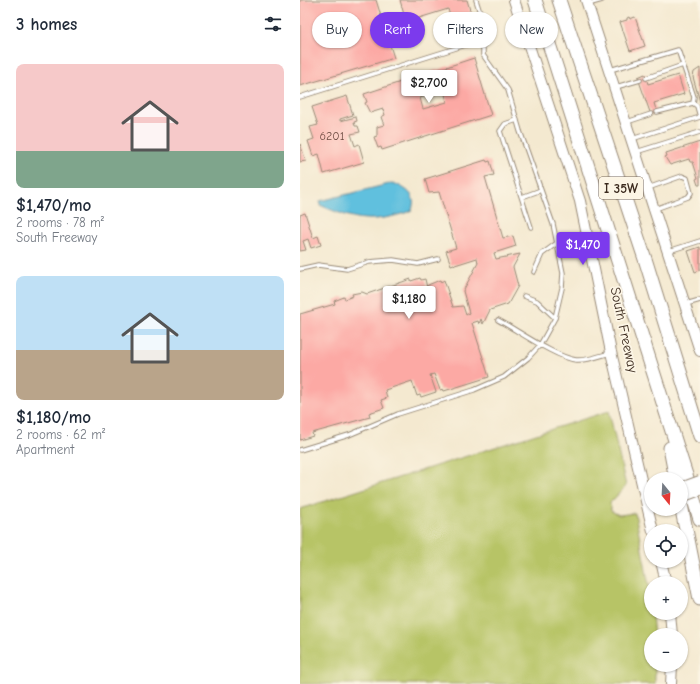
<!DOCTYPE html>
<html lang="en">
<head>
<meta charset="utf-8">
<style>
	body { margin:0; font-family:"Comic Neue",sans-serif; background:#f2f2f3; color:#1f2937; height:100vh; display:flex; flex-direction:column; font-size:15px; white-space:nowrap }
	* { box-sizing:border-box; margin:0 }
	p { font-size:13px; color:#747a83 }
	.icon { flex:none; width:22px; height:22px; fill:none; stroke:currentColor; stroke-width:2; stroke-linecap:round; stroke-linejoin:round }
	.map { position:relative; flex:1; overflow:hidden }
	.drawer { display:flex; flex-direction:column; background:#fff; width:300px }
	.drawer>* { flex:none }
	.hud { position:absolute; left:12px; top:12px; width:328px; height:36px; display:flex; gap:8px }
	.needle { width:26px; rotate:162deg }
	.tools { position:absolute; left:344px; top:472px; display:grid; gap:8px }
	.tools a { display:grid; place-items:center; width:44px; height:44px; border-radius:50%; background:#fff; box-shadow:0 1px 3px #0004; font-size:20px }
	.price { position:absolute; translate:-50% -34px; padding:0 9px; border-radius:4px; background:#fff; color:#222; font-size:13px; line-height:26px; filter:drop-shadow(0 1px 2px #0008) }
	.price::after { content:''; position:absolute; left:50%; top:24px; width:12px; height:9px; margin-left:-6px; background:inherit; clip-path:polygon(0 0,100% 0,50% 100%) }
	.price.current { background:#7c3aed; color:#fff }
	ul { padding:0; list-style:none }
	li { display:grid; align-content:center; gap:8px; height:212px; padding:0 16px }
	li span { display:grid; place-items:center; height:124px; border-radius:8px; color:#555 }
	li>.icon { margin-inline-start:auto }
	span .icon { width:72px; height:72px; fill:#fffc; stroke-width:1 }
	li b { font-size:17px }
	h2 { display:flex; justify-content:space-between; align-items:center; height:48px; padding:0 16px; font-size:17px }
	.chip { padding:0 14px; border-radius:18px; background:#fff; box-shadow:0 1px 3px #0004; font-size:14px; line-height:36px }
	.chip.current { background:#7c3aed; color:#fff }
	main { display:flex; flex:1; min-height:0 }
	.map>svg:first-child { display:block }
	.green { fill:#b7c466; stroke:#797742 }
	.water { fill:#60c0de; stroke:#4e757e }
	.building { fill:#fca9a4; fill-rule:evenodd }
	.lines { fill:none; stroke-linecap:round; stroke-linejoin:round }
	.service-casing { stroke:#988a77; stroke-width:5.5 }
	.secondary-casing { stroke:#988a77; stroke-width:12 }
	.motorway-casing { stroke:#988a77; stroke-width:15 }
	.service { stroke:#fff; stroke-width:3.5 }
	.secondary { stroke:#fff; stroke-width:10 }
	.motorway { stroke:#fff; stroke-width:13 }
	.secondary-bridge-casing { stroke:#988a77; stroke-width:12; stroke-linecap:butt }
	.secondary-bridge { stroke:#fff; stroke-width:10 }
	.labels { text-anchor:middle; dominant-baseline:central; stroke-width:3.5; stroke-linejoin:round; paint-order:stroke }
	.number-label { font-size:12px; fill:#6b4a40 }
	.shield { fill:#fcf5e5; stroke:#75675a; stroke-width:1 }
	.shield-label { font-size:13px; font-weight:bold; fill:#3b2a1e }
	.street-label { font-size:14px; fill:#3b2a1e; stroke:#fcf5e5 }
</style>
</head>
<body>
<main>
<section class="drawer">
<h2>3 homes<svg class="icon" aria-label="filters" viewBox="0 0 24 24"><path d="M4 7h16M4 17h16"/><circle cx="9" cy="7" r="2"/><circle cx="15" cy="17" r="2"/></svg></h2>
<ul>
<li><span style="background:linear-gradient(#f6c9c9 70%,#7fa58c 0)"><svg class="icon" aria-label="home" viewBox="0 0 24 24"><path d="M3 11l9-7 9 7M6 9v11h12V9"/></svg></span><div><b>$1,470/mo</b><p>2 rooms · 78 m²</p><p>South Freeway</p></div></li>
<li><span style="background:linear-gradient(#bfe0f5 60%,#b9a48a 0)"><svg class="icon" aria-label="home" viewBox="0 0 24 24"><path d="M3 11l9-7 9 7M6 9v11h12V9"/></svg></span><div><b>$1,180/mo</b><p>2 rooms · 62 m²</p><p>Apartment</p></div></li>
</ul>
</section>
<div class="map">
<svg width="400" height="684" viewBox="0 0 400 684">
	<rect width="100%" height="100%" fill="#fcf5e5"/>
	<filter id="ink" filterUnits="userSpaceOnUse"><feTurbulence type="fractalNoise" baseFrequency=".025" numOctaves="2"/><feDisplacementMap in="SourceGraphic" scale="8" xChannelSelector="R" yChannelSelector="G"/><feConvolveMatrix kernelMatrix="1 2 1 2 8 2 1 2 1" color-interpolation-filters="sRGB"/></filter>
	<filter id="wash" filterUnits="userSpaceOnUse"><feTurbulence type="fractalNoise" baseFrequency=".012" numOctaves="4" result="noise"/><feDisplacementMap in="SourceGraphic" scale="16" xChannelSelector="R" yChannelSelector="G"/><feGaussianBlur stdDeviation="0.9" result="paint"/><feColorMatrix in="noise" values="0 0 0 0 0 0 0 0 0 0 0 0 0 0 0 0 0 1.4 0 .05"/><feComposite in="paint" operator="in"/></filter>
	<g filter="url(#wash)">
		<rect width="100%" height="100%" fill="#f4e9d0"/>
		<!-- green -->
		<path class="green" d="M309,411l17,75 -16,17 1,8 8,4 16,-2 14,73 5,49h-3v30h4v19h-355v-175z"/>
		<!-- water -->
		<path class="water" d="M93,183c12,5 26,12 18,28 -39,13 -55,10 -91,-6v-4z"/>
		<g id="blocks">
			<!-- building -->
			<path class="building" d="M0,0h76l18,58 -94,28z
				M100,0h67l5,17 -20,6 -4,-14 -42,13z
				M329,17l1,2 5,-2 10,29 -15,5 -10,-29 7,-2v-2z
				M174,58l17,57 -109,35 -1,-3 -3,1 -4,-11 3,-1v-9l7,-2 -3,-8 4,-2 -2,-6 -13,4 -5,-10 2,-1 -3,-8zM144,90l3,12 -24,7 -3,-11z
				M400,68v34l-7,-25 1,-5z
				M345,74l3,10 30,-9 6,19 -30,9 3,10 -6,2 -12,-34 -1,-4z
				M47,96l6,19 -13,4v2l16,-4 1,4 -3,1 1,4h3l2,6 -9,2 4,12 4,-2 5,18 -40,12 -5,-20 -6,2 -5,-15 6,-2 -4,-12 8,-2 -6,-18z
				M400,142v43h-2l-2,-6 2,-1 -5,-16h-3l-1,-3 -19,6 -5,-8 2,-1 -1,-3z
				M0,144l6,17 -6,1z
				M186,160l1,2 3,-1 4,14 -9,2 18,61 10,-2 3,10 -22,7 2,6 24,-5 -7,13 5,19 -10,18 -18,6 -7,14 -2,-5 -2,5 -1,-3 -6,2 17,54 -45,14 -1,-2 -3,1 -6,-16 -4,1 6,17 -15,5 -1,-2 -3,1 -5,-15 -27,9 2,8 -6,2 3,8 -15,5 1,4 -58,16 1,3 -13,4v-126l35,-10 -1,-3 10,-4 1,2 3,-1 5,-2 -1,-2 10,-2 5,2 44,-15v2l9,-3 1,2 4,-1 2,9 1,-3 12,-5 1,2 3,-2 9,27 10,-1 3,9 3,-2 -6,-22 15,-28 -1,-5 -22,7 -1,-1 -3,1 -5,-14 10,-3 -17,-56 -10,1 -4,-14z
				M5,213l8,25 5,-2 3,9 -10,3 -3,-9 -5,2 3,9 -6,1v-36z
				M400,247v23l-5,2 -7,-21z"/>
		</g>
	</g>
	<g filter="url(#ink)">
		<use href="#blocks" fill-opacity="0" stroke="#988a77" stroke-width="1"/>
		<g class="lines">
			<defs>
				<path id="service" d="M288,4l14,-4
					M310,70l68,-20 16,47 -1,6
					M346,78l37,-13
					M316,87l24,-7
					M0,97l188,-59
					M217,120l-12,4 -5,7 31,96
					M327,122l24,-8
					M332,139l68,-22 -3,-11 -4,-3 -36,9
					M336,152l64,-20
					M348,188l34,-12 5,2 4,15 -3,4 -33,12
					M222,197l19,-7
					M369,251l31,-10
					M0,269l18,-4 29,4 22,-7 24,-2 25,4 20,-5
					M234,272l8,-18 15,-11
					M224,296l13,5 18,17
					M386,304l14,-4
					M198,320c19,10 59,38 78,40 11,1 23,-4 34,-7
					M0,450l49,-15 49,-21 76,-24 30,-13 24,-19 12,-13 15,-27 7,-30 1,-15 -10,-49 -33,-93 -12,-41 -25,-35v-9l5,-8 -12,-38"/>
				<path id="secondary" d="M214,0l66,201 31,151 42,179
					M286,0l114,351
					M361,561l5,22
					M370,613l2,22
					M371,684l1,-19"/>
				<path id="motorway" d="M235,0l165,519
					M259,0l87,262 54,174
					M370,448l6,31
					M381,505l19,94"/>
			</defs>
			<!-- service casing -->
			<use href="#service" class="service-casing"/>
			<!-- secondary casing -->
			<use href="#secondary" class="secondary-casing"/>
			<!-- motorway casing -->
			<use href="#motorway" class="motorway-casing"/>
			<!-- service -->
			<use href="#service" class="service"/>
			<!-- secondary -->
			<use href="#secondary" class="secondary"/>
			<!-- motorway -->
			<use href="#motorway" class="motorway"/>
			<defs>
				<path id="secondary-bridge" d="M381,488l19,-7
					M381,497l19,-7"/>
			</defs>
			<!-- secondary-bridge casing -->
			<use href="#secondary-bridge" class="secondary-bridge-casing"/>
			<!-- secondary-bridge -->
			<use href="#secondary-bridge" class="secondary-bridge"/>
		</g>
	</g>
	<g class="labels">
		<!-- number labels -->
		<g class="number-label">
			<text x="32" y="136">6201</text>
		</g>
		<!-- shield labels -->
		<rect class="shield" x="299" y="177" width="44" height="22" rx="3"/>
		<g class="shield-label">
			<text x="321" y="188">I 35W</text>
		</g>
		<!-- street labels -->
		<g class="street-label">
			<text transform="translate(324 330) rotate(78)">South Freeway</text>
		</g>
	</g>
</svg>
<div class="tools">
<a><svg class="needle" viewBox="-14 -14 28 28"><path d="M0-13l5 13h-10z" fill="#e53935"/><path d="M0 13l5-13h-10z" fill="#747a83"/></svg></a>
<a><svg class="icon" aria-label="locate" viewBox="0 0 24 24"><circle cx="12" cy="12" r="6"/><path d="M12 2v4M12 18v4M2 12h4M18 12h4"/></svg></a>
<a>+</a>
<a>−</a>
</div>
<b class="price" style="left:129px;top:104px">$2,700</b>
<b class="price current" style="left:283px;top:266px">$1,470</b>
<b class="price" style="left:109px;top:320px">$1,180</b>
<div class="hud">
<a class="chip">Buy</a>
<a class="chip current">Rent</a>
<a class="chip">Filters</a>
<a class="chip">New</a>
</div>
</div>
</main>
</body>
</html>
